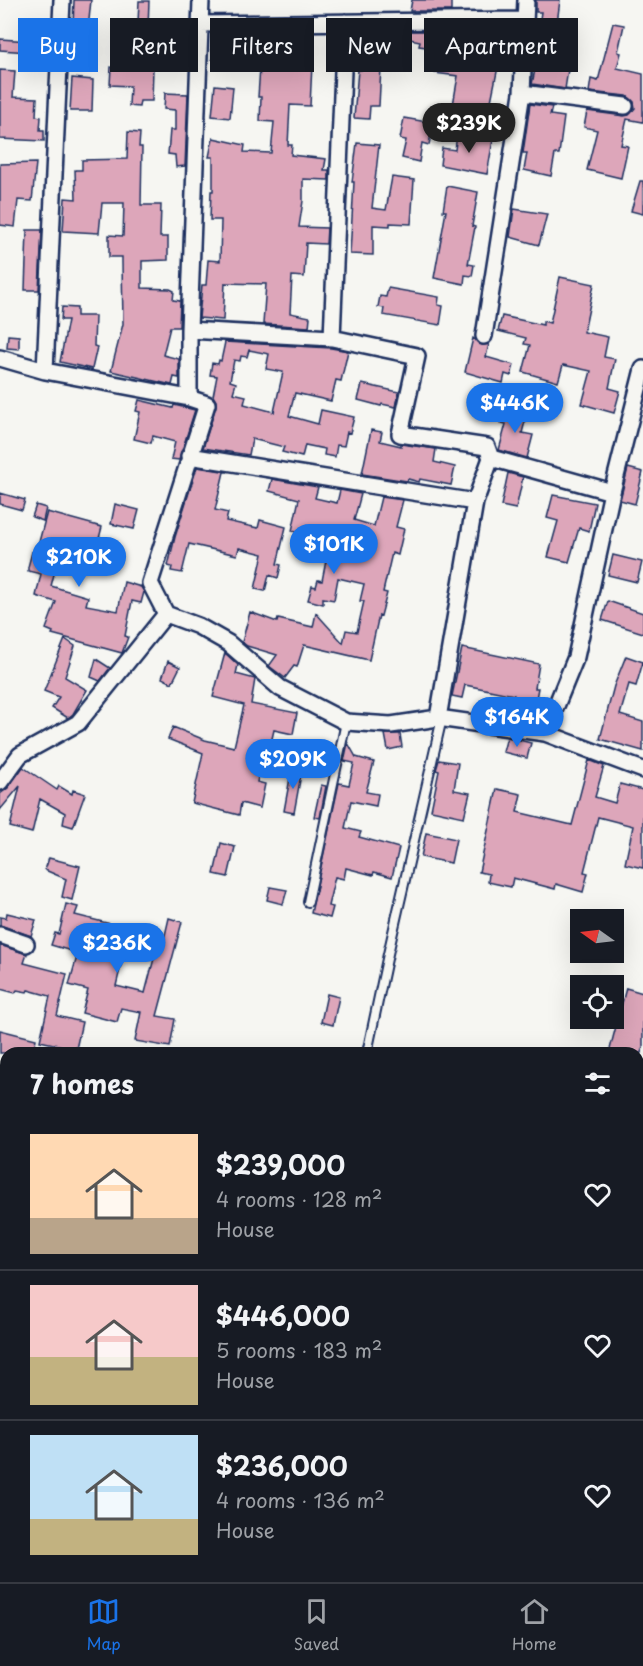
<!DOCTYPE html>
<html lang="en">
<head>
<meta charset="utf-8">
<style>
	body { margin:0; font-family:"Playpen Sans",sans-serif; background:#242831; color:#f1f3f6; height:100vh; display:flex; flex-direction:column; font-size:22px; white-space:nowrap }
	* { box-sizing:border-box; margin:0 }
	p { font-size:20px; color:#9ea1a6 }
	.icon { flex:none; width:33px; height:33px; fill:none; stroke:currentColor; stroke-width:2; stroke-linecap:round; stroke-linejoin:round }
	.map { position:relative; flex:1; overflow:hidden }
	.panel { position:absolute; left:0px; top:1047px; width:644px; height:536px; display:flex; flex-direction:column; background:#171b24; border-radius:18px 18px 0 0; box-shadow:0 6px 24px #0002 }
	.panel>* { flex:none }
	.guide { position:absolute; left:18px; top:18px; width:608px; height:54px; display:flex; gap:12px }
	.needle { width:39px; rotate:284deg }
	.controls { position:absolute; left:570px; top:909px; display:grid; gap:12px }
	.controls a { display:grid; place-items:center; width:54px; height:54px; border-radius:0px; background:#171b24; box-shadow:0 6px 24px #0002; font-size:30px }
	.price { position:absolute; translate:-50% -51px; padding:0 14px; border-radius:21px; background:#1a73e8; color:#fff; font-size:20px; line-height:39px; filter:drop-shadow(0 2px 3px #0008) }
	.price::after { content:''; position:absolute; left:50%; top:36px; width:18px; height:14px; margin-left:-9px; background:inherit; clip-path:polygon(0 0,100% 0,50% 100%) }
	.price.active { background:#222; color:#fff }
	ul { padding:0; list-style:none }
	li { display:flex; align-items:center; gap:18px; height:150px; padding:0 30px }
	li+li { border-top:2px solid #363941 }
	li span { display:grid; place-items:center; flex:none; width:168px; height:120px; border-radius:0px; color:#555 }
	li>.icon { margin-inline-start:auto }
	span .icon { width:72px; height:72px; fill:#fffc; stroke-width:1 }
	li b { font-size:26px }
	h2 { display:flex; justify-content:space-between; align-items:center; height:72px; padding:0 30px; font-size:26px }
	.pill { padding:0 21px; border-radius:0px; background:#171b24; box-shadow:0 6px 24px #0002; font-size:21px; line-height:54px }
	.pill.active { background:#1a73e8; color:#fff }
	.tab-bar { display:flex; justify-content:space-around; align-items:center; height:84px; border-top:2px solid #363941; background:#171b24; font-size:16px; color:#9ea1a6 }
	.tab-bar a { display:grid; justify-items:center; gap:3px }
	.tab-bar .active { color:#1a73e8 }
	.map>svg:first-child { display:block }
	.building { fill:#dda6ba; stroke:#1b2f5e; stroke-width:1.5; fill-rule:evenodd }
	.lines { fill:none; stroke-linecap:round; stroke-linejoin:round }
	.service-casing { stroke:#1b2f5e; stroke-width:12 }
	.minor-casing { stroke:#1b2f5e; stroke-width:20 }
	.primary-casing { stroke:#1b2f5e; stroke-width:30 }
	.service { stroke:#f6f6f2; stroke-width:8 }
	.minor { stroke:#f6f6f2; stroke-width:15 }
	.primary { stroke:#ffdd96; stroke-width:26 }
</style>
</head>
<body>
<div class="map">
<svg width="643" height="1582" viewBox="0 0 643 1582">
	<rect width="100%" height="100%" fill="#f6f6f2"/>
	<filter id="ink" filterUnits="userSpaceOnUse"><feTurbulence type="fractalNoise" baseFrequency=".0167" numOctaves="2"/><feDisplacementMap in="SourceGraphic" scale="12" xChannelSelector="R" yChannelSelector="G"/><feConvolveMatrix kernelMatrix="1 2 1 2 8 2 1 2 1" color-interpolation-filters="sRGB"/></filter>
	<g filter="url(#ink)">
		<!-- building -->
		<path class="building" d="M74,0h17l-5,49h-10v-10l-6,-1 1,-11h2z
			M412,0h39v11h-41z
			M536,0h24l-7,54 17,3 -5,32 -33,-5 8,-38h-4l5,-34h-5z
			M139,1h10l-1,26 31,2 -1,13h4l-2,23h-18v3h-9l-1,33h-12l-1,6 -10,-1 1,-20 -20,-1 1,-18h7l1,-23h18z
			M613,23l11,2 -6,27 3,1 -4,15 26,6v48l-16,-3 -6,26 7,1 -7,32 -34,-8 10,-40 -13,-3 3,-16 37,5 5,-1 6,-7 -1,-6 -7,-6 -38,-4 2,-13 7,2z
			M407,31h29l-2,17 -15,-2 1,-5 -15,-3z
			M463,31l29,3 -4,27 11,1 -10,49 -36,-6 5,-29 -23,-3 3,-25 22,2z
			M303,32v4l-25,2v-5z
			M276,33l-1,25 29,1 -1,3 9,2 -2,42 -20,-1 -2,40h4l-1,10 35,4 -2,11h5v10l-26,-1v22l-4,26 28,1 -1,16 -20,-1 -2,34 -12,-1 -2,37 20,4 -1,10 -46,-3 3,-40 -41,-1 -2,37 -24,-2 3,-33h4l2,-25 12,1 1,-41h-11l1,-29h2v-34h-4l4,-19 32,7 -1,7 27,1 3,-31 -14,-1 1,-24h-3l2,-30h-4v-8h-44v-25z
			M0,39l44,3 -1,11 -43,-3z
			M363,40l26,2 -2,26 -6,-1 -2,39h-9l-1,13 -15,-1 4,-48h3z
			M0,70l15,1 -2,26 24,1 -1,18 5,1 -1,13h4v11l-44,-2z
			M72,78l21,2 -1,31h-22z
			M215,85l18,2 -3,31 -18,-2z
			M165,93l23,1 -3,72 -9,1 -1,-12 -7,-1 2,-24h5v-20l-11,-1z
			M530,104l22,3 -2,8 14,2 -5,37h-4l-4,22 -27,-6 3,-17h-4z
			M404,118l29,5 -4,22 -7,-2 -3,19 -17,-4 4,-18 -6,-1z
			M128,132l12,1 -1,14h3l-1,58h20l-1,32h8v23l-26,1v27l28,1 4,2 -1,9 7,1 -1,26h-9l-7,28 16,4v19l-5,-1 -2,8 -61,-14 12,-47 -1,-62v-5h-13v-22l14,1 1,-33h-22l-3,30 -36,-2 2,-33 11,1 -1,-29h7v-10l45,-1z
			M457,134l36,6 -6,34 -47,-9 2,-17 13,2z
			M357,143l22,2 -7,63 14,2 6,-33 22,3 -3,44 -21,-1v3l-17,-1v30l-23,-1 4,-72h-2z
			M36,163l-4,38 -14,-1 -3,27 -15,-2v-61z
			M640,181h3v33l-12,-3z
			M447,186l31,6 -6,34 3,1 -7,37 6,1 -2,11 -7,-1 -1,9 -30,-6 12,-67h-3z
			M514,209l33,5 -8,31 -29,-8z
			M27,230h15l-3,60h-14z
			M560,277l34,7 -10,48 24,5 -4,20 11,2 -6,29 11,3 -6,22 -32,-9 9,-33 -28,-6 -5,17 -35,-10 7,-27 -6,-1 2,-6 -28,-7 4,-15 41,9v-4l7,2z
			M388,288l51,9 -1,8 5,1 -3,19 -57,-10 1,-7 -6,-1 2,-11 6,1z
			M62,307l15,1v8h18l-1,30 3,1 -5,22 -32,-7 8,-42h-7z
			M8,335l11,1v13l-12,-1z
			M473,338l9,7 7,-1 -3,13 28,8 -3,11 -6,-2 -2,9 -38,-11z
			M225,342l106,6 17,3 -7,30 -5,-1 -5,21 -36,-8 -6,23 29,8 3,-14 33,7 -4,16 -3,-1 -3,14 -7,-1 -2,12 -11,-2 1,-6 -20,-4 -3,12 -20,-5 2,-5 -32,-8 -3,16 -46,-7 13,-42v-5l-3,-5 4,-20 -7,-1 2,-12 6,1 1,-4 2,1zM249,350l20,4 -3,15 17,3 -9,40 -30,-8 2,-8 -13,-3 3,-10 -6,-2 4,-21 6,1 1,-5 6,1z
			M362,384l37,8 -3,15 -14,-3 -1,2 -23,-6z
			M139,400l34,8 1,-3 21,5 -16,50 -8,-1 4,-17 -22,-6 -2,7 -17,-4 6,-27 -4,-1z
			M505,408l22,6 -5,19 11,2 -6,23 -28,-8 7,-26 -5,-1z
			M371,430l11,2 -2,9 21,5v-2l35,5 -2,13 21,5 -4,18 -31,-6 -1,3 -11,-3 -1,2 -45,-7z
			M197,467l31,5h-4l-9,38 13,3 -2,8 32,7 2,-8 26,7 -9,37 4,1 -3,13 -9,-3 -4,16 -10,-2 8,-35 -24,-6 -2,7 -48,-11 -7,29 -11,-2 1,-4 -4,-1 7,-29z
			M628,468l15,4 -8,32 -15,-4z
			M508,473l15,4 -7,32 -15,-3z
			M272,479l46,8 -3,11 22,5 3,-13 21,4 -7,26 20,6 7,-29 22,3 -7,27 8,2 -6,26 -6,-2 -9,39 4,1 -6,23 -2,-1 -10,45 -65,-15 -7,22 -3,-1 -9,12 -16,-12 8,-11 -30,-9 -5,-4 8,-30 27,10 1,-3 35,8 3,-14 27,30 3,-13 11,2 7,-31h-4l4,-17 -26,-6 -4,22 -11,-2v6l-15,-4 4,-14 4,1 2,-7 4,1 8,-41 -38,-9 7,-32 -30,-8z
			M0,493l25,7 -3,10 -22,-6z
			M553,495l42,8 -6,28 -10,-3 -10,34 -21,-5 10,-36 -11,-3z
			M115,504l24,6 -5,19 -23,-5z
			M36,505l10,3 -3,13 -11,-4z
			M47,512l55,15 -5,19 -8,-2 -11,9 -13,-5 -1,4 -4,-1 -9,35 37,11 -2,8 32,6 6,-29 17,5 3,5 -3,11 -9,-2 -7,35 3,1 -6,16 -70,-19 1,-2 -7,-3 10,-27 -20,-6 5,-22 -13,-3v-4l4,-15 4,1z
			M613,555l29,7 -5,20 -29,-7z
			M608,601l35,12v20l-41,-13z
			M65,639l10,7 -10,31 22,13 -14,24 -5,4 -16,-10 7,-11 -15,-6z
			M462,648l77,16 -4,24h3l-3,16 -22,-5 1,-4 -49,-10 -3,13 -10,-2z
			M225,653l13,12 -2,9 19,5 -4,25 46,9 -4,21 -19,-4 -7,30 -5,-1 -5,23 8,2 -5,24 -19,-5 -2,12 -47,-12 11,-50 -35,-14 5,-12 32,13 29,7 10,-42 -31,-8z
			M626,656l17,6 -7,24 -7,-2 -9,31 23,7v29l-43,-12 14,-53z
			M96,659l14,9 -10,13 -9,-4z
			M168,661l12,6 -8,16 -10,-5z
			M385,734h15l2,13 -14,3z
			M507,737l24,6 -4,15 -24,-6z
			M348,743l8,14 18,5 -8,30 12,2 -2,12 -25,-5 -6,27 16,4 -2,5 40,11 -7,29 -18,-5 -1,3 -27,-7 -2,11 -9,-2 -7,29 5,1 -3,11 -19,-5 28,-130 10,2 5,-22 -10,-2z
			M439,760l19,3 -4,27 16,3 -6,24 -33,-7 8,-39 -3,-1z
			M589,760l15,6 -9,31 20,6 5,-19 23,6v78l-18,-4 8,-38 -35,-9 -14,55 4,1 -5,19 -27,-8 -1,5 -42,-11 -2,9 -23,-5 1,-8 -10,-2 18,-83 24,5 -4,18 55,13z
			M23,767l34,23 2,-4 13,8 1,-4 12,4 -12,33 -10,-3 2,-11 -25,-14 -8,34 -22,-6 10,-41 -20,24v-16l8,-6z
			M292,767l10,2 -8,44 -10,-2z
			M321,785l5,1 -6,32 -6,-1z
			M426,833l30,6 -5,24 -30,-6z
			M221,843l14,4 -7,30 -14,-3z
			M49,858l31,8 -8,34 -10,-3 4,-18 -21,-9z
			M270,887l17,3 -4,14 -16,-4z
			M66,904l12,3 -3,8 48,12 -8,32 7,2 -6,25 29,7 13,-50 5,1 6,-26 13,4 -25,94 18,3 -5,28 -35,-6 6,-29 -20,-4 -4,14 -35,-9 6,-23 -19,-5 9,-32 -27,-8 4,-12 4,1z
			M7,913l29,7 -5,16 -31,-11v-8l6,1z
			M0,945l27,9 -3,9 43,11 -10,42 25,6 -6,27 -36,-8 10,-45 -22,-6 -1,2 -10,-2 -2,3 -15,-4z
			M626,988l17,5v53l-2,7h-32z
			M327,994l12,3 -6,28 -12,-3z
			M0,1030l36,9 -3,14h-33z"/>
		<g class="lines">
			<defs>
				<path id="service" d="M308,902l38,-180
					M367,1053l21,-99 54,-236"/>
				<path id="minor" d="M200,24l324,-4
					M522,93l103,13
					M189,330l143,8 85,18 -17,78 87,13 4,11
					M484,336l38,-243 4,-93
					M332,338l13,-316
					M0,358l45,13 144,27 18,6 -57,179 16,31
					M45,371l17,-371
					M189,398v-68l12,-330
					M189,456l286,46
					M438,718l37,-216 16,-44 121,34
					M545,733l31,-76 36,-165 31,-123
					M0,782l20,-27 58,-32 88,-109 32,12 30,17 52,45 66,34 45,3 47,-7 107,15 98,37
					M0,935l26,9
					M643,1088l-3,9 3,1
					M0,1191l6,1
					M0,1283l6,1
					M638,1570l5,2
					M47,1582l1,-6
					M222,1582l2,-6
					M385,1582l2,-6
					M520,1582l1,-6"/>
				<path id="primary" d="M0,1108l6,1
					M638,1215l5,2"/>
			</defs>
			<!-- service casing -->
			<use href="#service" class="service-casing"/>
			<!-- minor casing -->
			<use href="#minor" class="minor-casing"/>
			<!-- primary casing -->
			<use href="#primary" class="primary-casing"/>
			<!-- service -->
			<use href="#service" class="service"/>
			<!-- minor -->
			<use href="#minor" class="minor"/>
			<!-- primary -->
			<use href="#primary" class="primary"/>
		</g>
	</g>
</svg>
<div class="controls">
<a><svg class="needle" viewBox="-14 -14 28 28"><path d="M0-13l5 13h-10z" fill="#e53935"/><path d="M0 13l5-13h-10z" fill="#9ea1a6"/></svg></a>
<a><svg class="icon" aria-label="locate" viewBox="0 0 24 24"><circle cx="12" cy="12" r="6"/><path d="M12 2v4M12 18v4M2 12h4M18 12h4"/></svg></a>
</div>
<b class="price active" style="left:469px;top:154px">$239K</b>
<b class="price" style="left:515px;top:434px">$446K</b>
<b class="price" style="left:334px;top:575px">$101K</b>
<b class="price" style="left:79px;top:588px">$210K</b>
<b class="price" style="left:517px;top:748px">$164K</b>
<b class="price" style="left:293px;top:790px">$209K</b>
<b class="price" style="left:117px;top:974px">$236K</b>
<div class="guide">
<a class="pill active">Buy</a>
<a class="pill">Rent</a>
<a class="pill">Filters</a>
<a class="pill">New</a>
<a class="pill">Apartment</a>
</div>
<section class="panel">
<h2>7 homes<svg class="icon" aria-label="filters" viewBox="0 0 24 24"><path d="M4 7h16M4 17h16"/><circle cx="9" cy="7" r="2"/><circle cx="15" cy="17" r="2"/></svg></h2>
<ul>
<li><span style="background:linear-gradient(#ffd9b3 70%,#b9a48a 0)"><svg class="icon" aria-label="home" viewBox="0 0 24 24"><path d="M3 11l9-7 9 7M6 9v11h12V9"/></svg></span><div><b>$239,000</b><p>4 rooms · 128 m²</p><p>House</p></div><svg class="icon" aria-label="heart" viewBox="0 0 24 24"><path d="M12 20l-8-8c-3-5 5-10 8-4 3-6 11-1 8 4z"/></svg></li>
<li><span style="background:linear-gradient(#f6c9c9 60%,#c2b280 0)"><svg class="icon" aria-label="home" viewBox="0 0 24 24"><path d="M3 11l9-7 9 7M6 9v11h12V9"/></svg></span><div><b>$446,000</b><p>5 rooms · 183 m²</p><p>House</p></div><svg class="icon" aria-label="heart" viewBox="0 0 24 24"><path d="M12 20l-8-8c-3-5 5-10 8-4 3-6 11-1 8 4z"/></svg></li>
<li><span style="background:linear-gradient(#bfe0f5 70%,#c2b280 0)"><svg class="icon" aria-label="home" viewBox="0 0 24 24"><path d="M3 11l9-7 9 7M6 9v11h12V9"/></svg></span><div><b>$236,000</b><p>4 rooms · 136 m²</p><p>House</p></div><svg class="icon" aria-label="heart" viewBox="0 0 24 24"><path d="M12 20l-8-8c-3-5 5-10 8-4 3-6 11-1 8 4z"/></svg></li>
</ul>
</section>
</div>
<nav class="tab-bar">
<a class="active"><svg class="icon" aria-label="map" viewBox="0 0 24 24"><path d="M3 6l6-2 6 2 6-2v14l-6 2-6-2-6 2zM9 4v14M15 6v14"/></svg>Map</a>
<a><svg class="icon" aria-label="saved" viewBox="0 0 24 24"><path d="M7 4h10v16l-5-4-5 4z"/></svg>Saved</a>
<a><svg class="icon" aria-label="home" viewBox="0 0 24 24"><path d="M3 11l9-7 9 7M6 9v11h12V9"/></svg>Home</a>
</nav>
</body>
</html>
